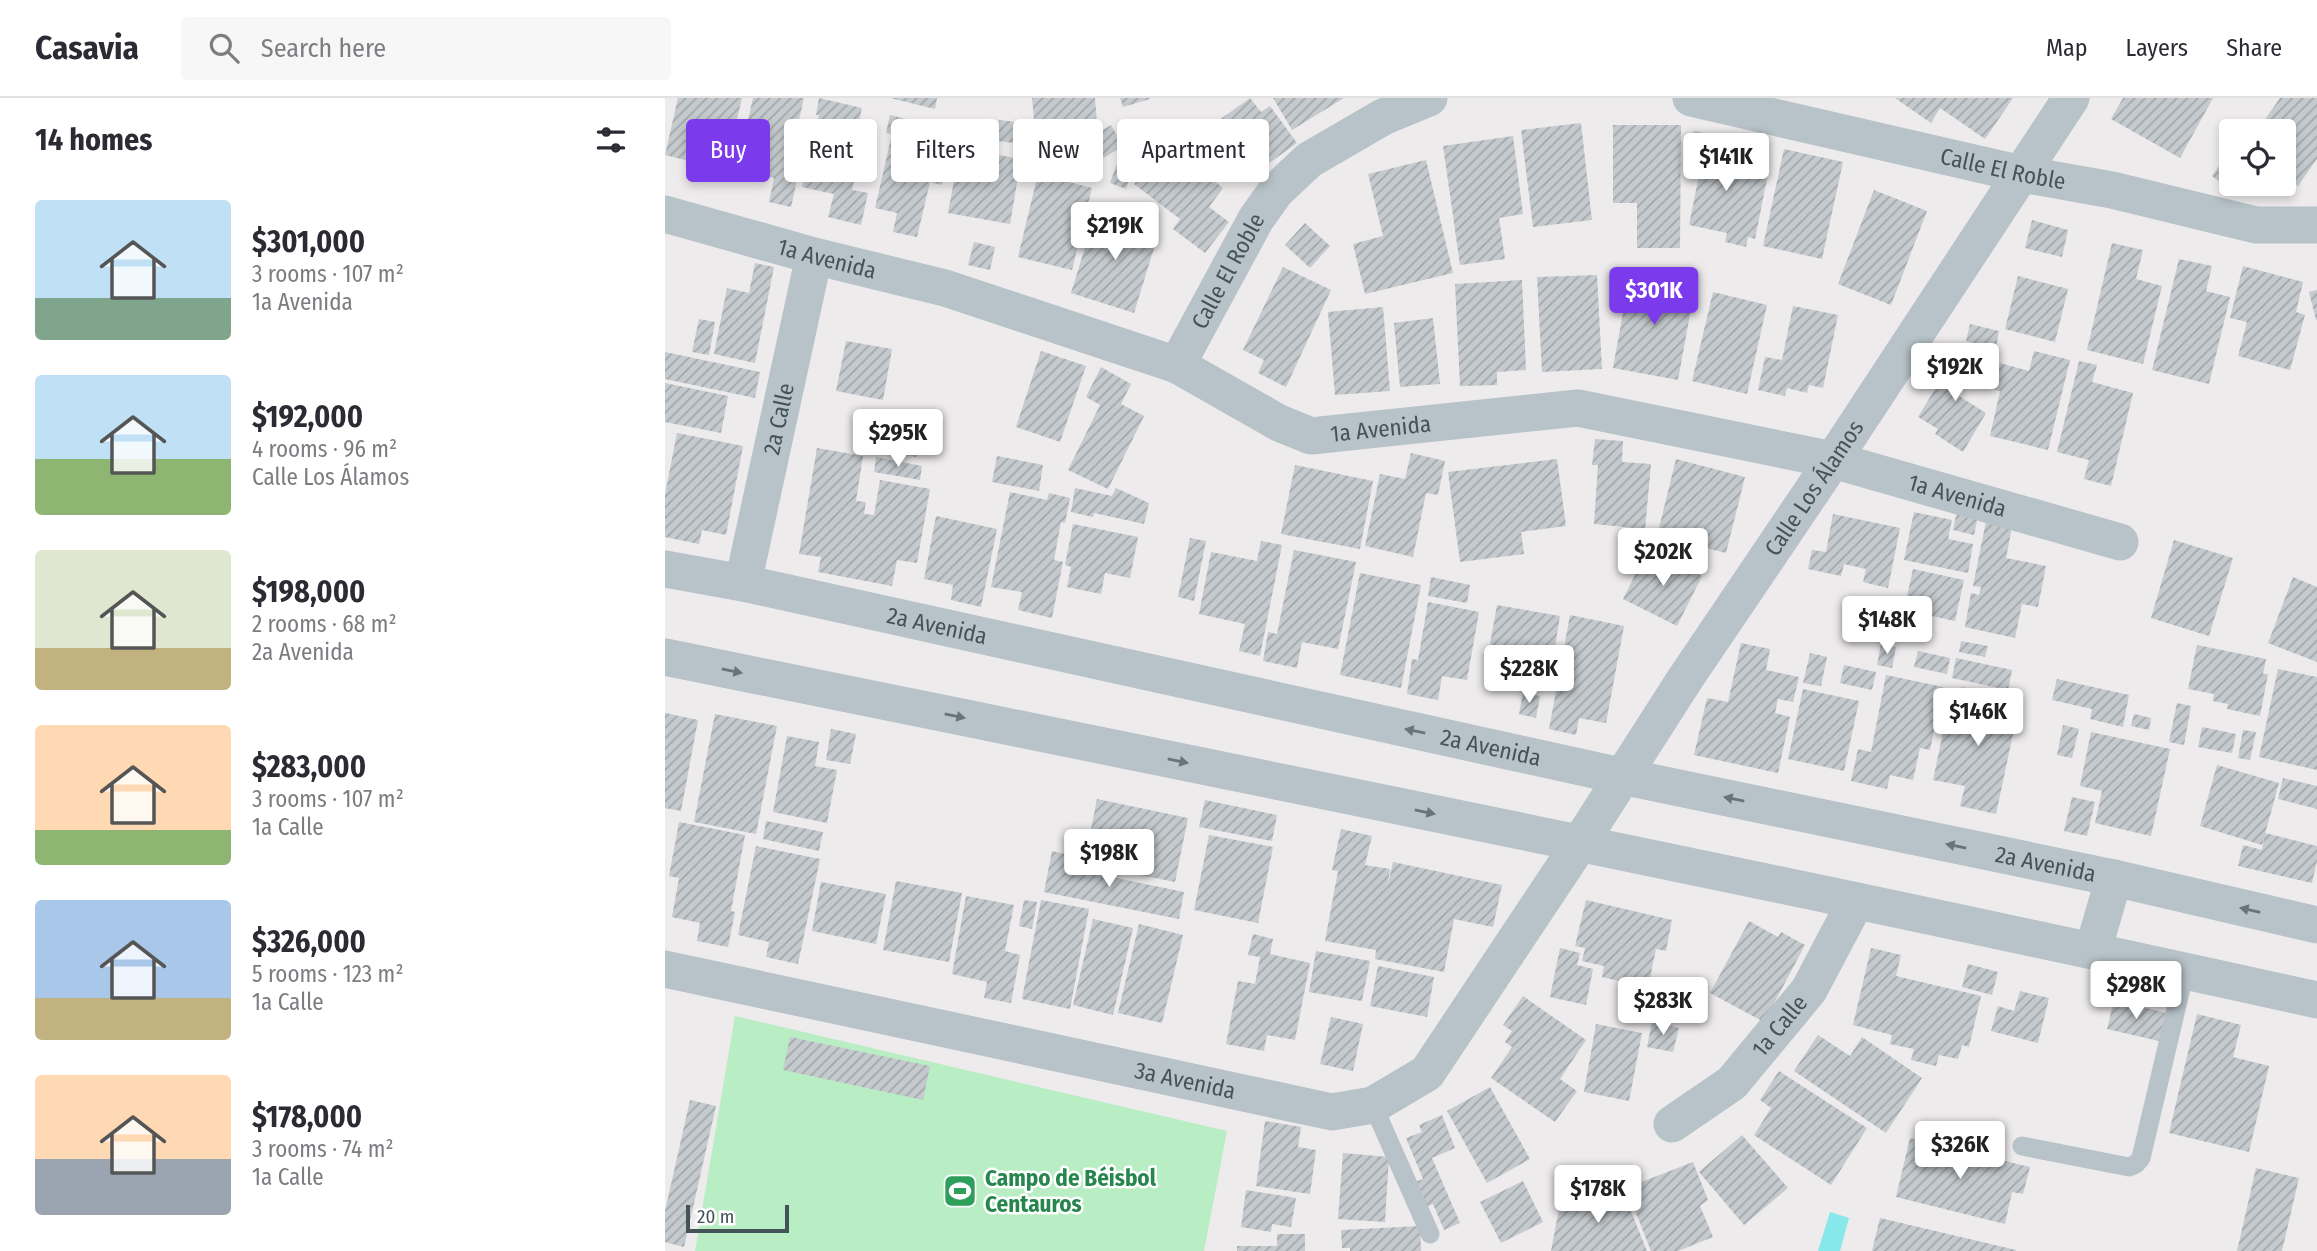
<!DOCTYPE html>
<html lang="en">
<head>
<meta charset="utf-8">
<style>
	body { margin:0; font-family:"Fira Sans Condensed",sans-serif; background:#f7f7f7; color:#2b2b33; height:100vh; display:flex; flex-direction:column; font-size:26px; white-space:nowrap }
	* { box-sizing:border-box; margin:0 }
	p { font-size:23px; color:#7c7c81 }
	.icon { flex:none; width:38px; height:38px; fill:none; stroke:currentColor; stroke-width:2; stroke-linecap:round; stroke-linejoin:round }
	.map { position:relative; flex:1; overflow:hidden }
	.sheet { display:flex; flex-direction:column; background:#fff; width:665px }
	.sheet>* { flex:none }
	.hud { position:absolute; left:21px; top:21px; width:665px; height:63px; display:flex; gap:14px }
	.buttons { position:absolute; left:1554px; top:21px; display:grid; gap:14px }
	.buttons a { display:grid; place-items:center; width:77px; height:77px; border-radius:7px; background:#fff; box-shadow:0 4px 10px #0003; font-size:35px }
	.scale { position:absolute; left:21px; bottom:18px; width:103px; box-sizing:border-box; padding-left:7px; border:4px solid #445358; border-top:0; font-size:19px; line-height:24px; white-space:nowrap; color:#445358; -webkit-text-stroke:5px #fff; paint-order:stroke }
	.price { position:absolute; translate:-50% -60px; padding:0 16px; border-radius:7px; background:#fff; color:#222; font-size:23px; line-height:46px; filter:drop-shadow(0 2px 4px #0008) }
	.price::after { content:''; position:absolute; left:50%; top:42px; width:21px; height:16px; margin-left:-10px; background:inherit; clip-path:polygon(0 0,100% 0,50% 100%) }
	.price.selected { background:#7c3aed; color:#fff }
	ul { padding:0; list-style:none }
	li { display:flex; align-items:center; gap:21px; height:175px; padding:0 35px }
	li span { display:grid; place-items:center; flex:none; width:196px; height:140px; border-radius:7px; color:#555 }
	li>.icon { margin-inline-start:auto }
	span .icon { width:84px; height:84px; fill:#fffc; stroke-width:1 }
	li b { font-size:30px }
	h2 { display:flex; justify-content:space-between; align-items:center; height:84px; padding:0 35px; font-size:30px }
	.chip { padding:0 24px; border-radius:7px; background:#fff; box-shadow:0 4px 10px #0003; font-size:24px; line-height:63px }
	.chip.selected { background:#7c3aed; color:#fff }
	header { display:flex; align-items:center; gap:42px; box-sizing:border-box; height:98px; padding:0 35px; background:#fff; border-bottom:2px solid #e1e1e2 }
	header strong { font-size:33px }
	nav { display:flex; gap:38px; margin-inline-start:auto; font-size:24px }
	.search { width:490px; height:63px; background:#f7f7f7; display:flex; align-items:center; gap:18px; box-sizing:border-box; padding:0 24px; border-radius:7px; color:#7c7c81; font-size:26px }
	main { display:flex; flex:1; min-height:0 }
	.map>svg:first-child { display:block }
	.pitch { fill:#b9edc3 }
	.water { fill:#86e8ea }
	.building { fill:url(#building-hatch) }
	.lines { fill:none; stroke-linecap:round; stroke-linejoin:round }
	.service { stroke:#b7c3c8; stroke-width:19 }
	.minor { stroke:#b7c3c8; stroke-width:37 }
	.oneway { fill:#66757a }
	.labels { text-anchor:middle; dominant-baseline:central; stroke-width:5; stroke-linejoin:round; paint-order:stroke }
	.street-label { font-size:23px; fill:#445358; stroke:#fff }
	.leisure-label { font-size:23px; font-weight:bold; fill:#27864d; stroke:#fff; text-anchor:start }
</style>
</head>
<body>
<header>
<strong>Casavia</strong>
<div class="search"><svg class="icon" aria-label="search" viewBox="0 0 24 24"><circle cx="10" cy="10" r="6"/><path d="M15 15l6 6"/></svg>Search here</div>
<nav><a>Map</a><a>Layers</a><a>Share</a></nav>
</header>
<main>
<section class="sheet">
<h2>14 homes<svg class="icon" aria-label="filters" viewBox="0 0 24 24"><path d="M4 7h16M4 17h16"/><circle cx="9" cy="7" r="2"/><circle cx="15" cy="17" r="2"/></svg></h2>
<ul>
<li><span style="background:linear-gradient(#bfe0f5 70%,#7fa58c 0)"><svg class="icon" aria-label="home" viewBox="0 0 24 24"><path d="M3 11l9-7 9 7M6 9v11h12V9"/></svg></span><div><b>$301,000</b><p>3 rooms · 107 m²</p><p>1a Avenida</p></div></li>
<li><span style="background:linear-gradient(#bfe0f5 60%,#8fb573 0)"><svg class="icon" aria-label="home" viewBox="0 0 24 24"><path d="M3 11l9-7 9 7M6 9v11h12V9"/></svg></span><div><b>$192,000</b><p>4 rooms · 96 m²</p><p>Calle Los Álamos</p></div></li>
<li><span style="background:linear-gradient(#dfe7d0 70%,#c2b280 0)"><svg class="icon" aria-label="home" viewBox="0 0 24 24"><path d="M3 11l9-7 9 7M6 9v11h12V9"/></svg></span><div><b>$198,000</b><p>2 rooms · 68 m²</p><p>2a Avenida</p></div></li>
<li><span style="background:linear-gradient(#ffd9b3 75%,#8fb573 0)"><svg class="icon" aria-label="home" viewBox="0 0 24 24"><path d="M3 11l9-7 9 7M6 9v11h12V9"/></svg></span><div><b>$283,000</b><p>3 rooms · 107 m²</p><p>1a Calle</p></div></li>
<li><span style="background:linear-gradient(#a9c7e8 70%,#c2b280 0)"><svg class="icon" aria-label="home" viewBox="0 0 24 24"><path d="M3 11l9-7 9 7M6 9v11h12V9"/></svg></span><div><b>$326,000</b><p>5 rooms · 123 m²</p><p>1a Calle</p></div></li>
<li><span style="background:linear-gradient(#ffd9b3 60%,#9aa5b1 0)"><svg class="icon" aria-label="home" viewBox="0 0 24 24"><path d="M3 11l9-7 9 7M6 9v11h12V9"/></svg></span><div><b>$178,000</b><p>3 rooms · 74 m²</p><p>1a Calle</p></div></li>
</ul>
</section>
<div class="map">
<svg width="1652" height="1153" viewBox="0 0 1652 1153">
	<defs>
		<pattern id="building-hatch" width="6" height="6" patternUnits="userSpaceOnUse" patternTransform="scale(1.75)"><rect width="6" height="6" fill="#c5cace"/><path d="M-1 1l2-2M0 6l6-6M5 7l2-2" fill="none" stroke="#a2a7aa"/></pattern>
	</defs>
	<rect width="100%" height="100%" fill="#eeebec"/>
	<!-- pitch -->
	<path class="pitch" d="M70,918l492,115 -23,120h-509z"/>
	<!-- water -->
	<path class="water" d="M1165,1114l19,6 -9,33h-22z"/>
	<!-- building -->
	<path class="building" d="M13,0h64l-17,72 -60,-15z
		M88,0h51l-13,57 11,2 -11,50 -22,-5 5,-24 -37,-9z
		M154,0l43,10 -4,17 8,2 -14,63 16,3 -7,32 -33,-8 6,-23 -32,-7 17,-72h-3z
		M225,0h47l-2,11z
		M367,0h63l2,27 -62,6z
		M455,0h30v1l-27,8z
		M585,0l11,14 9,-6 27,37 -39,28 -13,-18 -30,22 -25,-34z
		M608,0h71l-52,32z
		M1230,0h118l-28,41 -45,-31 -9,15z
		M1458,0h90l-33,60 -69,-39z
		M1615,0h37v61l-19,27 -14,-11v-44h-27z
		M225,17l65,16 -13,54 -12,-3 -13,55 -24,-5 4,-19 -22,-5 17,-74 -6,-1z
		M334,22l26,3 -2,21 -26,-3z
		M916,25l11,97 -59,7 -12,-97z
		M446,27l12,21 -34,21 -13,-21z
		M948,27h68l-1,123h-43v-45h-24z
		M1029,33l26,6 -4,21 53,11 -14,70 -7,-2 -2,10 -21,-5 2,-9 -38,-8 13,-65 -13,-3z
		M848,38l10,78 -24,4 6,41 -45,6 -17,-119z
		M500,45l58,45 -14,19 20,15 -24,31 -32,-24 7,-10 -46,-35z
		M295,50l61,11 -11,65 -62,-11z
		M1566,50v31l-5,8 -14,-11z
		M1119,51l59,13 -21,97 -59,-13z
		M457,52l16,6 -12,33 -16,-6z
		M761,62l27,113 -88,21 -12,-50 30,-8 -15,-62z
		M373,76l54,14 -20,82 -54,-13z
		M1209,92l53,21 -36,94 -53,-21z
		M431,114l63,20 -25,81 -63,-20z
		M1367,122l36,10 -6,27 -37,-9z
		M640,125l25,23 -20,22 -25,-23z
		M309,144l21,5 -5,23 -22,-5z
		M1447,145l31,7 -7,29 26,7 -19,78 -56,-14z
		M1514,161l33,7 -6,25 24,6 -21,87 -57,-14z
		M90,165l19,4 -19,96 -41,-9 13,-66 22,5z
		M1578,168l60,16 -7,30 9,3 -15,55 -52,-14 9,-34 -17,-4z
		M618,169l48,23 -45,97 -28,-14 6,-13 -21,-10z
		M965,176l65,13 -17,93 -65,-12z
		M932,177l5,94 -60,3 -5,-95z
		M1353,178l50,13 -13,53 -50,-13z
		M857,182l4,90 -29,2v13l-37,1 -5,-102z
		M1652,192v30h-1l-7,-28z
		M1048,194l54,13 -20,89 -55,-13z
		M1128,208l45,9 -15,73 -14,-3 -2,8 -20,-5 -2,8 -27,-6 7,-33 17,3z
		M718,209l7,84 -55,4 -7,-83z
		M768,220l7,66 -40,3 -6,-64z
		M34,221l16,3 -6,33 -17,-3z
		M1305,226l29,7 -3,17 -30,-7z
		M181,243l46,8 -9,51 -47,-9z
		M1296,248l21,13 -23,37 27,17 -23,39 -28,-18 3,-5 -20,-12z
		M376,253l45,15 -26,76 -44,-15z
		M1369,253l36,9 -22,90 -58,-14 10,-45 -6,-1 6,-27 29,8z
		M0,254l95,20 -5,26 -90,-19z
		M1414,263l18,4 -5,17 41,11 -22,93 -27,-7 5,-19 -32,-8z
		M436,269l30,17 -10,20 23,12 -36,73 -40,-19 32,-65 -14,-8z
		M0,285l63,13 -7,37 -56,-11z
		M211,311l47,9 -7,39 -47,-8z
		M12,335l66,13 -17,89 -24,-5 -3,14 -34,-7v-43z
		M930,341l28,2 -1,21 29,2 -6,65 -51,-5 4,-59h-6z
		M152,350l46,8 -7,45 10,1 -2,12 10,1 6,-35 50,9 -13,74 -20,-3 -5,26 -74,-14 3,-15 -22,-3z
		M746,355l34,8 -7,34 -12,-2 -13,64 -48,-11 15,-72 25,5z
		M332,358l46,9 -4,26 -47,-9z
		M211,359l46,9 -2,14 -46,-8z
		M892,361l9,67 -45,6 3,22 -64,8 -12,-90z
		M1011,361l69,18 -19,76 -69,-17z
		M630,367l78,16 -13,68 -79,-15z
		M410,390l37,8 4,-8 33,15 -5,21 -50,-11 -1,4 -22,-5z
		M345,394l37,8 2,-7 21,5 -5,25 -4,-1 -7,38 9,2 -11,56 -34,-8 4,-18 -31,-5z
		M1292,413l21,5 -4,19 -21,-5z
		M1249,414l38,8 -4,19 25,5 -5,29 -64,-13z
		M1168,416l67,14 -12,60 -25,-6 3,-13 -22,-5 -3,12 -33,-7 4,-19 14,2z
		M271,418l61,13 -16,78 -30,-7 2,-15 -29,-6z
		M1321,423l26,6 -6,31 40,8 -8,41 -16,-3 -7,34 -50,-11 6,-34 8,2 2,-8 -8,-1z
		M408,426l65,13 -8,41 -25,-5 -4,21 -34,-7 4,-20 -6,-2z
		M525,440l16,3 -12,60 -16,-4z
		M1509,442l59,18 -24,78 -58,-18z
		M596,443l21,4 -22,111 -21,-5 6,-27 -46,-10 12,-62 46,9z
		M983,451l54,27 -25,50 -54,-27z
		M629,452l62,12 -18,87 -36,-7 -5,26 -34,-7 5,-29 9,2z
		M1248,471l51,11 -9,41 -51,-11z
		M695,475l61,12 -20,103 -61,-13z
		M766,479l39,8 -3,18 -39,-7z
		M1628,479l24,10v75l-49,-19z
		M763,504l51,10 -12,68 -25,-4 -4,24 -31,-6 5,-35 6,1z
		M832,507l63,11 -9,56 -64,-11z
		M905,517l54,11 -18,97 -27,-5 -3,17 -27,-6z
		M1296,543l27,5 -3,11 -26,-5z
		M1076,545l29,6 -4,21 33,7 -6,25 -15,-3 -3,14 15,4 -12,56 -84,-18 13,-57 21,4z
		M1216,546l15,3 -4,21 -15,-3z
		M1532,547l69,14 -3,15h5l-8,42 -33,-7 1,-5 -15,-3 1,-7 -26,-5z
		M1253,553l32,7 -3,16 -33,-7z
		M1145,555l17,4 -6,29 -18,-3z
		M1291,560l56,12 -4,20 -56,-12z
		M1179,567l32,7 -4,18 -32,-7z
		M1613,571l39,8v93l-58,-13z
		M1221,577l57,12 -13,63 -10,-2 -7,32 -23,-5 -3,14 -36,-8 7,-32 13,3z
		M1392,581l72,16 -6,32 -33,-8 2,-10 -40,-9z
		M1297,589l58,14 -24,113 -36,-8 5,-20 -32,-6 12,-57 9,2z
		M1138,591l56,12 -15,70 -56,-12z
		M858,594l17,4 -4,22 -17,-4z
		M1512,605l14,3 -7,39 -15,-3z
		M0,615l33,7 -17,91 -16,-3z
		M50,616l62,12 -21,108 -62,-12z
		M1469,616l17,4 -2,12 -18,-4z
		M1398,627l16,4 -7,29 -15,-3z
		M1537,629l34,7 -4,19 -34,-6z
		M166,631l25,5 -6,30 -24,-4z
		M1578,632l13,2 -6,28 -12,-2z
		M1426,634l79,17 -19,87 -56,-13 7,-32 -22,-5z
		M122,638l32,6 -4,24 22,4 -10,53 -54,-11z
		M1552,667l62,18 -17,62 -62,-19z
		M1618,680l34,8v23l-39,-10z
		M1407,699l23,5 -8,34 -23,-5z
		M432,701l91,19 -13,64 -91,-18z
		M540,702l72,15 -5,26 -73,-14z
		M101,723l57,11 -4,19 -56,-12z
		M14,724l66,13 -14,76 4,1 -7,35 -31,-6 3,-18 -28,-6 7,-39 -10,-2z
		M676,731l31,7 -7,29 25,4 -3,19 6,-26 109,23 -9,42 -39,-8 -10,53 -69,-13 1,-9 -51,-9 13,-70 -6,-1z
		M1600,735l52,13v15l-5,22 -74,-17 5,-21 19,5z
		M544,737l64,12 -15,76 -64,-13z
		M91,748l64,13 -22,105 -32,-7 3,-15 -31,-7z
		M387,753l27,6 -2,13 107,22 -5,27 -135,-27z
		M231,783l66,12 -13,69 -66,-12z
		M156,784l65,12 -10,50 -64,-13z
		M301,798l48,9 -9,46 15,4 -9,48 -27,-5 3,-16 -35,-8z
		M359,802l13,2 -5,27 -13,-3z
		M376,802l48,9 -19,100 -48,-10z
		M921,802l86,20 -6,31 -10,-2 -8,39 -46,-11 2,-11 -22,-5 3,-13 -10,-2z
		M428,821l40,9 -20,87 -40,-10z
		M1084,823l29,16 3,-5 24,13 -41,77 -54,-29z
		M474,826l44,11 -21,88 -44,-10z
		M588,836l20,5 -3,15 40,9 -15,77 -28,-5 -3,16 -38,-7 12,-63 17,3 5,-27 -12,-2z
		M895,850l20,5 -3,12 16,4 -7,36 -36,-8z
		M1206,850l30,7 -5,21 85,20 -12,51 -7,-2 -4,14 -19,-4 -3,11 -25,-6 3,-11 -24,-5 2,-9 -39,-10z
		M651,853l54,10 -8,40 -53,-9z
		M1303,866l30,8 -6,23 -30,-8z
		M713,868l56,11 -7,40 -57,-11z
		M1355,893l29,7 -11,45 -47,-12 7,-25 16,5z
		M858,898l63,44 -26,39 17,12 -22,31 -64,-44 21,-31 -7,-5 7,-11 -9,-6z
		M1449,902l52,13 -7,28 -52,-12z
		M1532,916l44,11 -8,32 36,9 -20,86 -80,-19z
		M666,919l32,7 -10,47 -33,-7z
		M987,924l27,6 -6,24 -26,-5z
		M931,926l46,9 -13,68 -45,-9z
		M1153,937l32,21 12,-19 60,41 -36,55 -92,-62z
		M125,939l140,29 -7,34 -140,-30z
		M1114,973l88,57 -36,57 -77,-50 17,-27 -11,-8z
		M825,989l40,72 -43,24 -40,-72z
		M25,1002l26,6 -32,141 -19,-5v-31z
		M777,1017l13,33 -23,10 28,65 -16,7 -11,-26 -13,6 -11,-26 14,-5 -17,-41 16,-6 -3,-7z
		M600,1023l36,6 -3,20 18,3 -6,44 -54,-8z
		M1077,1037l46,53 -44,37 -45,-53z
		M1245,1040l120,29 -7,27 -11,-2 -7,32 -109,-27z
		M678,1055l46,4 -4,65 -47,-3z
		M1028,1064l15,38 -8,6 13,31 -35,14h-27l-25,-63z
		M1591,1070l43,10 -17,73h-45z
		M858,1083l20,41 -42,21 -21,-41z
		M955,1086l27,67h-96l8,-42z
		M581,1092l50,8 -5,29 -19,-3 -1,8 -30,-5z
		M1215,1120l136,32v1h-144z
		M755,1128l1,25h-71v-3h-8l-1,-18z
		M612,1136h28v17h-68v-5h40z"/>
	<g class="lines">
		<!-- service -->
		<path class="service" d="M708,1007l57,129
			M1357,1048l107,21 7,-3 5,-6 44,-187"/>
		<!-- minor -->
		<g class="minor">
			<path id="s1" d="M1026,0l331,76 90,16 144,35h61"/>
			<path id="s2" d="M0,116l149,42 131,32 232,77 102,58 32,13 267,-28 255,52 287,82"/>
			<path id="s3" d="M512,267l79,-146 20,-28 33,-31 74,-43 46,-19"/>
			<path id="s4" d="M0,471l78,14 878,193 493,102 203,47"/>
			<path id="s5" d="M78,485l71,-327"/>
			<path d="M0,559c551,112 1103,222 1652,343"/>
			<path d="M1428,852l21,-72"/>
			<path id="s6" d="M0,871l667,143 41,-7 54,-32 153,-230 105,-164 148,-219 238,-362"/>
			<path id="s7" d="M1007,1026l60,-41 77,-93 47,-89"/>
		</g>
	</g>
	<!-- one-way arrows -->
	<defs><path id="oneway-solid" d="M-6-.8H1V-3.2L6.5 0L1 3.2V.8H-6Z" transform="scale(1.75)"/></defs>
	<g class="oneway">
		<use href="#oneway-solid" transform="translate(67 573) rotate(12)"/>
		<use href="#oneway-solid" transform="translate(290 618) rotate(12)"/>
		<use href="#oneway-solid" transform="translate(750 633) rotate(-168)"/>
		<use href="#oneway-solid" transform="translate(513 663) rotate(12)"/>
		<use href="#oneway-solid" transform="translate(1069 701) rotate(-168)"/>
		<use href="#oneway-solid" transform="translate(760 714) rotate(12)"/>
		<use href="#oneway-solid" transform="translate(1291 748) rotate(-168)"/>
		<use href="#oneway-solid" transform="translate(1585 812) rotate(-167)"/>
	</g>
	<!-- icons -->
	<defs>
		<symbol id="stadium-square" viewBox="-11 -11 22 22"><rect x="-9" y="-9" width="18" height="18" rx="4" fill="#2e9e5b" stroke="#fff"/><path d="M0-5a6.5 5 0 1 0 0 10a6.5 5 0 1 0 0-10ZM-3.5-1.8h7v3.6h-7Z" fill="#fff"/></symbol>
	</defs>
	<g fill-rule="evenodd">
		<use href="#stadium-square" x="276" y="1074" width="38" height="38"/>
	</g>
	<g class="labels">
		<!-- street labels -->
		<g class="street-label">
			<text stroke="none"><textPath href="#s1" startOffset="320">Calle El Roble</textPath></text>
			<text stroke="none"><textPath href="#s2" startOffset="168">1a Avenida</textPath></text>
			<text stroke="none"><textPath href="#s3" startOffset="107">Calle El Roble</textPath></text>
			<text stroke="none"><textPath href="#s5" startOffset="168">2a Calle</textPath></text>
			<text stroke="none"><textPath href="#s2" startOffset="756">1a Avenida</textPath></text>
			<text stroke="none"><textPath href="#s6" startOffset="1488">Calle Los Álamos</textPath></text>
			<text stroke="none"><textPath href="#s2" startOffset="1344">1a Avenida</textPath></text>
			<text stroke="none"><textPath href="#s4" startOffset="278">2a Avenida</textPath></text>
			<text stroke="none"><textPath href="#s4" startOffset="845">2a Avenida</textPath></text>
			<text stroke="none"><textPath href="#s4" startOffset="1412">2a Avenida</textPath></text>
			<text stroke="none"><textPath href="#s7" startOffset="147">1a Calle</textPath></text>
			<text stroke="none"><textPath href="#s6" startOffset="532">3a Avenida</textPath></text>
		</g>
		<!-- leisure labels -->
		<g class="leisure-label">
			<text x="320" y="1080">Campo de Béisbol<tspan x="320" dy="26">Centauros</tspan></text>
		</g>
	</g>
</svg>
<div class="buttons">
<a><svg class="icon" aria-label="locate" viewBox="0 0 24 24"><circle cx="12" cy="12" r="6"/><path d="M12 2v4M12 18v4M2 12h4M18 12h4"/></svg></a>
</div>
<div class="scale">20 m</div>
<b class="price" style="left:1061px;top:95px">$141K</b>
<b class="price" style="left:450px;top:164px">$219K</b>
<b class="price selected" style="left:989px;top:229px">$301K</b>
<b class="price" style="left:1290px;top:305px">$192K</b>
<b class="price" style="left:233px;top:371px">$295K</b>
<b class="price" style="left:998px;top:490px">$202K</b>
<b class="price" style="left:1222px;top:558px">$148K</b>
<b class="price" style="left:864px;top:607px">$228K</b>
<b class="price" style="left:1313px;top:650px">$146K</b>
<b class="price" style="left:444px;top:791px">$198K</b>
<b class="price" style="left:1471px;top:923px">$298K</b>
<b class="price" style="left:998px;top:939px">$283K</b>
<b class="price" style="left:1295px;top:1083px">$326K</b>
<b class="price" style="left:933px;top:1127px">$178K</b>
<div class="hud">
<a class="chip selected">Buy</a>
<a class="chip">Rent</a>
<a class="chip">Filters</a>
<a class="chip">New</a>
<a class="chip">Apartment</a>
</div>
</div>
</main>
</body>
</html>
